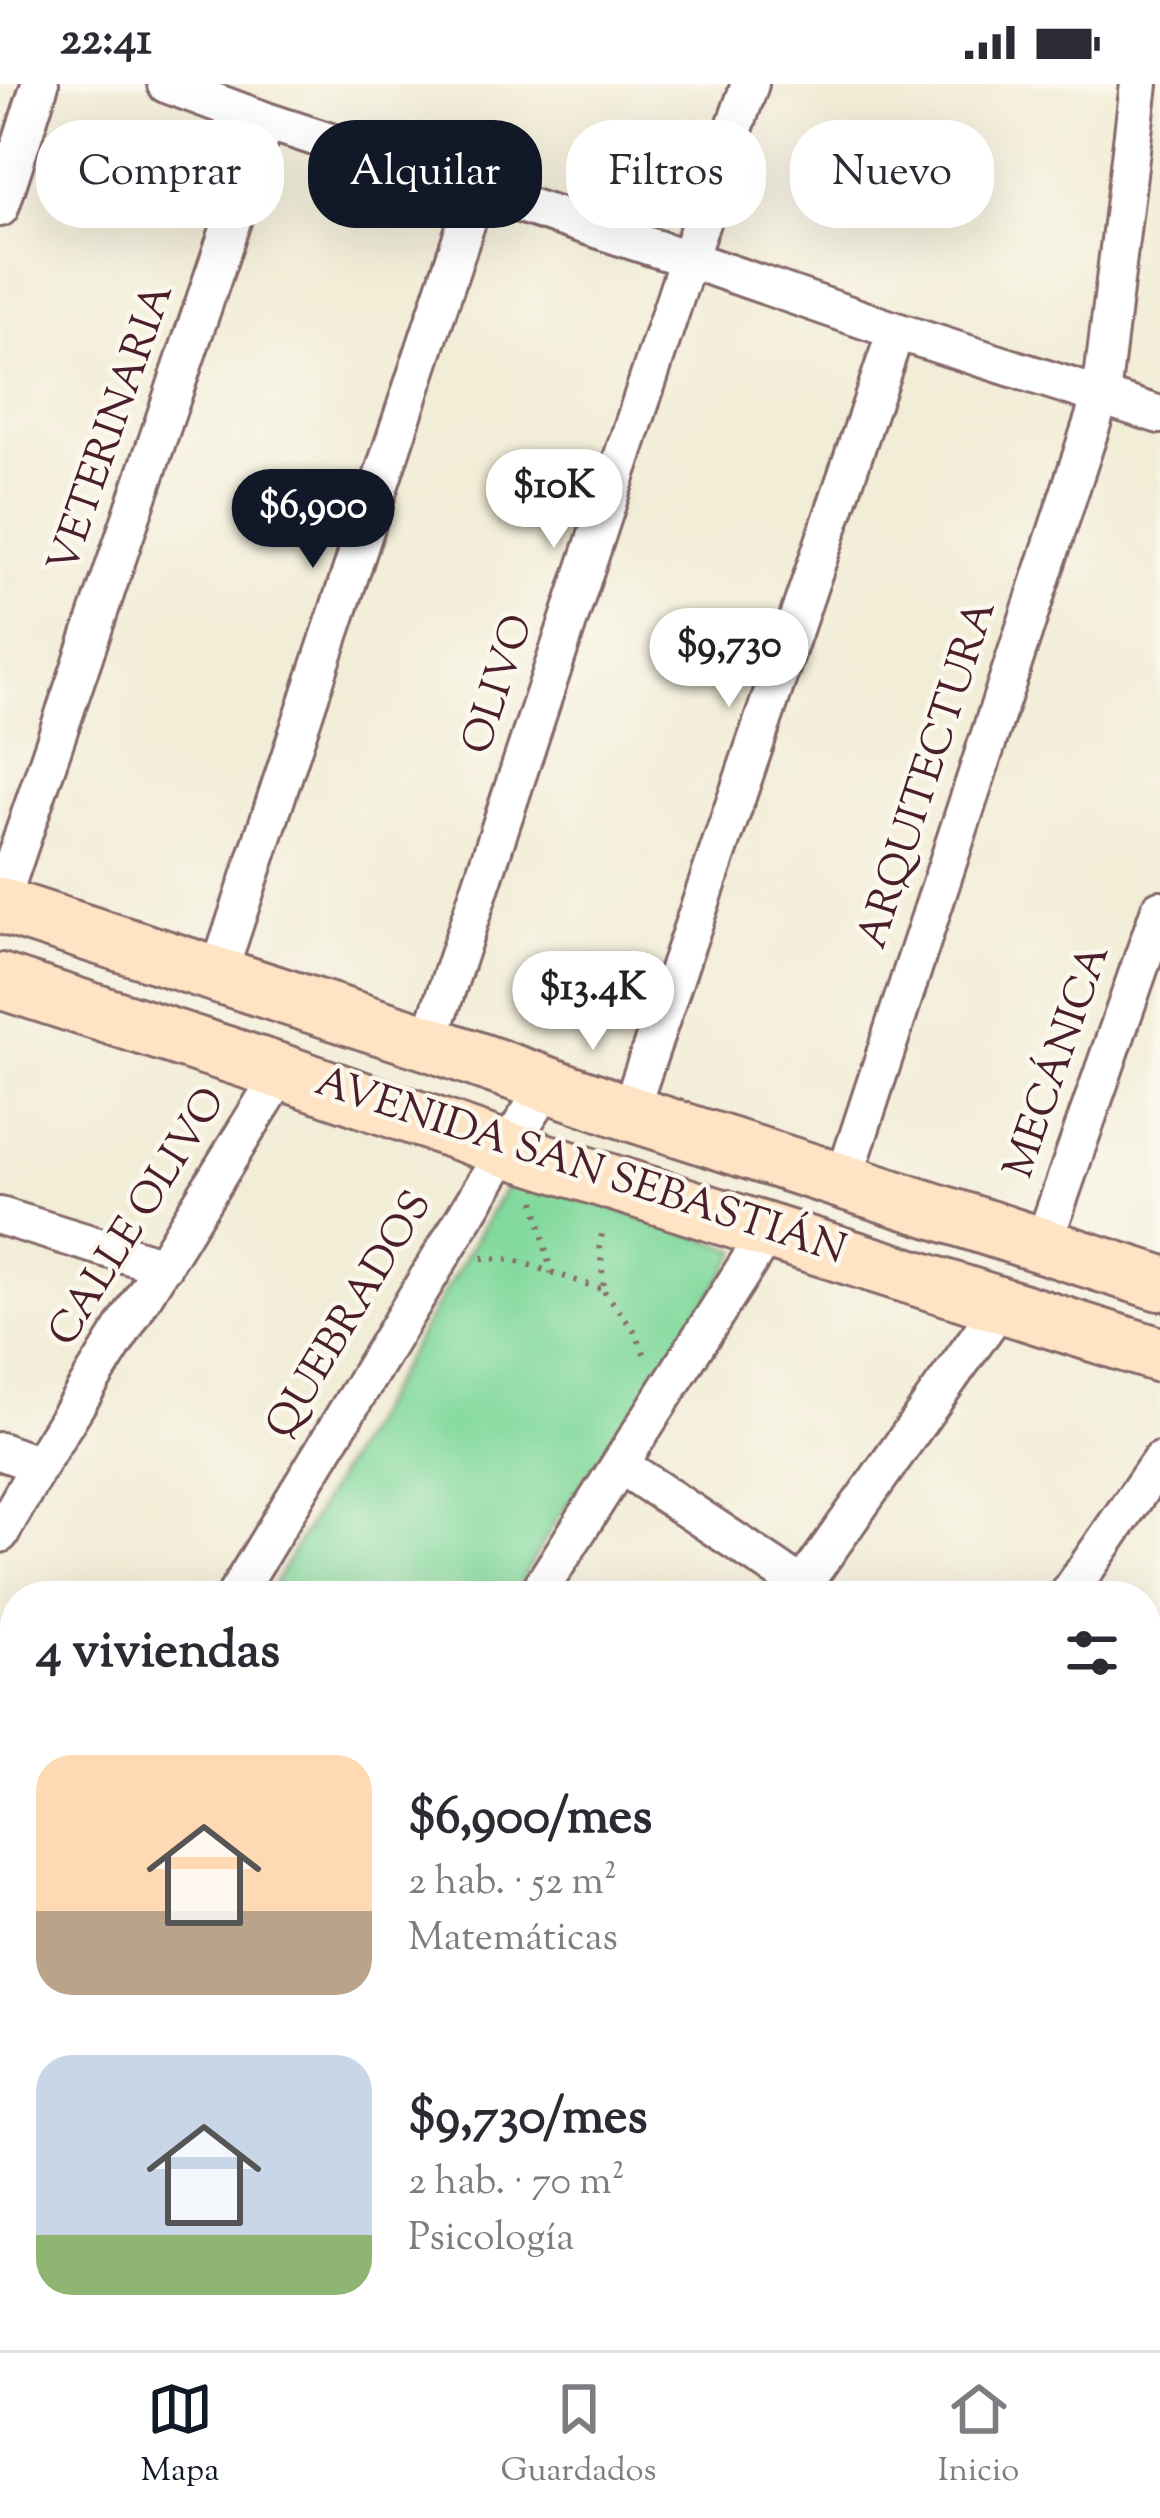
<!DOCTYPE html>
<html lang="es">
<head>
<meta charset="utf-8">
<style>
	body { margin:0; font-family:"Sorts Mill Goudy",serif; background:#f7f7f7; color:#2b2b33; height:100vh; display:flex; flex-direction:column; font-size:45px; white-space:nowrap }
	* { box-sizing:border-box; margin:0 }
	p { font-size:39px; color:#7c7c81 }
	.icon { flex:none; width:66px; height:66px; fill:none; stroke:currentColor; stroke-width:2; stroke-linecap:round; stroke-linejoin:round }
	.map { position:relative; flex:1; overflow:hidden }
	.drawer { position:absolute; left:0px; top:1497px; width:1161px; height:771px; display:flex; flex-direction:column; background:#fff; border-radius:48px 48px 0 0; box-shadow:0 12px 48px #0002 }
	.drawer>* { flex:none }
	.guide { position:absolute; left:36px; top:36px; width:1089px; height:108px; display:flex; gap:24px }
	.price { position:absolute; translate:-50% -102px; padding:0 27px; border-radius:42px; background:#fff; color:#222; font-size:39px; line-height:78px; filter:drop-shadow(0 3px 6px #0008) }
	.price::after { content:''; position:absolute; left:50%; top:72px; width:36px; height:27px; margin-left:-18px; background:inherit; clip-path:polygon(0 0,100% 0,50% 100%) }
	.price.on { background:#111827; color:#fff }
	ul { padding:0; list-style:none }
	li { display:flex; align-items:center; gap:36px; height:300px; padding:0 36px }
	li span { display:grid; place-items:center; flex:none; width:336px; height:240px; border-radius:36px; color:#555 }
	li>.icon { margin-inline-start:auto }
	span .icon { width:144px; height:144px; fill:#fffc; stroke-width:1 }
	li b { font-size:51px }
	h2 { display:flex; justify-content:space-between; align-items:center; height:144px; padding:0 36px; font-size:51px }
	.chip { padding:0 42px; border-radius:48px; background:#fff; box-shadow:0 12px 48px #0002; font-size:42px; line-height:108px }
	.chip.on { background:#111827; color:#fff }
	.status { display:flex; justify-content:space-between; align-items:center; height:84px; padding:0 60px; background:#fff; direction:ltr }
	.status svg { height:33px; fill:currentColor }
	.tab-bar { display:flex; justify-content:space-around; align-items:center; height:168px; border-top:3px solid #e1e1e2; background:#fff; font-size:33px; color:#7c7c81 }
	.tab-bar a { display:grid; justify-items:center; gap:6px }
	.tab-bar .on { color:#111827 }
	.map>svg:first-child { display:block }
	.green { fill:#82d99d; stroke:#667c64; stroke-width:3 }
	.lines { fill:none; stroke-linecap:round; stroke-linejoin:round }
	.lane-casing { stroke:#856767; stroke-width:24 }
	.street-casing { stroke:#856767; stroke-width:42 }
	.secondary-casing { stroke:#856767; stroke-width:60 }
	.path { stroke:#856767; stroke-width:6; stroke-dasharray:3 9; stroke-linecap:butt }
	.lane { stroke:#fff; stroke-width:18 }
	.street { stroke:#fff; stroke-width:36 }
	.secondary { stroke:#fee4c5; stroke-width:54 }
	.labels { text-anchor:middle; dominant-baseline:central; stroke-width:9; stroke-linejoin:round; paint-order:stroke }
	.street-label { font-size:42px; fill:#4a1f2b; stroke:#fbf7ec }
</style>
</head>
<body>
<div class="status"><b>22:41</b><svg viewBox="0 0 49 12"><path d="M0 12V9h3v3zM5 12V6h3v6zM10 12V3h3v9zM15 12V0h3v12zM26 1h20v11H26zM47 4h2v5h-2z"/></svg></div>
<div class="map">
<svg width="1160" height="2266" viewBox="0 0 1160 2266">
	<rect width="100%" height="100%" fill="#fbf7ec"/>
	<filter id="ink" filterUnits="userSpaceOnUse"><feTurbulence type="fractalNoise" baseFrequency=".00833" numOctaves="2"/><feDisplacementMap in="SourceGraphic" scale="24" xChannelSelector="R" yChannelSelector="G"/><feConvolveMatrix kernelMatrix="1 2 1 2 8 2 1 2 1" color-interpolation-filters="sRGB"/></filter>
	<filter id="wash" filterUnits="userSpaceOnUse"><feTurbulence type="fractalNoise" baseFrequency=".004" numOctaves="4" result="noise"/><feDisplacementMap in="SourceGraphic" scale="48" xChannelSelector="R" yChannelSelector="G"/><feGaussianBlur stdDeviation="2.7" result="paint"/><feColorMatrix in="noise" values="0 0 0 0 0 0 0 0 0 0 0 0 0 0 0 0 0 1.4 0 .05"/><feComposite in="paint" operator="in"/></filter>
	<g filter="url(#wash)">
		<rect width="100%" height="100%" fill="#f2edd7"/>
		<!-- green -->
		<path class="green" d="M514,1089l225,78 -84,130 -98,138 -44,77h-246z
			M15,1943v148l-15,-6v-116z"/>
	</g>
	<g filter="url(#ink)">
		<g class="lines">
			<defs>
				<path id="lane" d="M719,2253l41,13
					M515,2266l8,-13"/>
				<path id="street" d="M166,0l100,37 422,138 208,72 264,84
					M0,124l40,-124
					M0,819l266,-782
					M218,890l259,-783
					M429,959l259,-784 62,-175
					M629,1029l267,-782
					M843,1098l258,-786 38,-312
					M0,1132l163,50
					M1043,1160l117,-335
					M0,1367l39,14
					M622,1382l196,130
					M0,1450l39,-69 243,-393
					M235,1512l271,-447 42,-64
					M536,1512l233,-366
					M795,1512l207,-292
					M1067,1512l93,-135
					M1146,1720l14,9
					M1146,1785l14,-21
					M0,1899l15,-25
					M0,2102l15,6
					M260,2253l3,13"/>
				<path id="secondary" d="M0,821l429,138 200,70 531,170
					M0,897l282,91 224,77 654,206"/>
			</defs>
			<!-- lane casing -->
			<use href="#lane" class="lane-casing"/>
			<!-- street casing -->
			<use href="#street" class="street-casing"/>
			<!-- secondary casing -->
			<use href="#secondary" class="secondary-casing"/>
			<!-- path -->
			<path class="path" d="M535,1117l16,72
				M482,1174l30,1 92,31 -4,-43 3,-20
				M604,1207l32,42 11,28
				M0,2022l15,-5"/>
			<!-- lane -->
			<use href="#lane" class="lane"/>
			<!-- street -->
			<use href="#street" class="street"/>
			<!-- secondary -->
			<use href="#secondary" class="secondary"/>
		</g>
	</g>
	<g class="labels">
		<!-- street labels -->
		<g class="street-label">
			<text transform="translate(113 345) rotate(-71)">VETERINARIA</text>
			<text transform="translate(500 601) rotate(-72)">OLIVO</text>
			<text transform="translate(929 691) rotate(-72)">ARQUITECTURA</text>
			<text transform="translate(1059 978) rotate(-71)">MECÁNICA</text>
			<text transform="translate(580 1084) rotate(18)">AVENIDA SAN SEBASTIÁN</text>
			<text transform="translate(139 1134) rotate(-58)">CALLE OLIVO</text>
			<text transform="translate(351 1232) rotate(-59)">QUEBRADOS</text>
		</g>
	</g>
</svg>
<b class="price" style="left:554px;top:467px">$10K</b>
<b class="price on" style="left:313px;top:487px">$6,900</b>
<b class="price" style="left:729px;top:626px">$9,730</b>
<b class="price" style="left:593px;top:969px">$13.4K</b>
<div class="guide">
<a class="chip">Comprar</a>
<a class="chip on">Alquilar</a>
<a class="chip">Filtros</a>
<a class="chip">Nuevo</a>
</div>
<section class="drawer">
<h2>4 viviendas<svg class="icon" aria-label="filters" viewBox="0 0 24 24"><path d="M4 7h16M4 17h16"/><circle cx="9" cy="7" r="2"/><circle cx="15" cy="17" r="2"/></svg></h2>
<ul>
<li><span style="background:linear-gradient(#ffd9b3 65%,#b9a48a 0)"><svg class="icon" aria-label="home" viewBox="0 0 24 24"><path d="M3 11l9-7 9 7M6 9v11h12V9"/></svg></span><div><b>$6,900/mes</b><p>2 hab. · 52 m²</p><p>Matemáticas</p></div></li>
<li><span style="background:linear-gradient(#c9d6e8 75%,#8fb573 0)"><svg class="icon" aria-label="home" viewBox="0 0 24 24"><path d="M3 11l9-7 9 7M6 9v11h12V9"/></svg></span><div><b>$9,730/mes</b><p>2 hab. · 70 m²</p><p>Psicología</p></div></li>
</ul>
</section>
</div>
<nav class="tab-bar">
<a class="on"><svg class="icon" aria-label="map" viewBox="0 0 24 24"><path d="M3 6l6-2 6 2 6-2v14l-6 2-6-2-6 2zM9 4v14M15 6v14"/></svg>Mapa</a>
<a><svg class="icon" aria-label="saved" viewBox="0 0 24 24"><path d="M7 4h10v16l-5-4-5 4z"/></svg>Guardados</a>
<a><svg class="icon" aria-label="home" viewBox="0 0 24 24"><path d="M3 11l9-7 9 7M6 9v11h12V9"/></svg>Inicio</a>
</nav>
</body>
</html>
